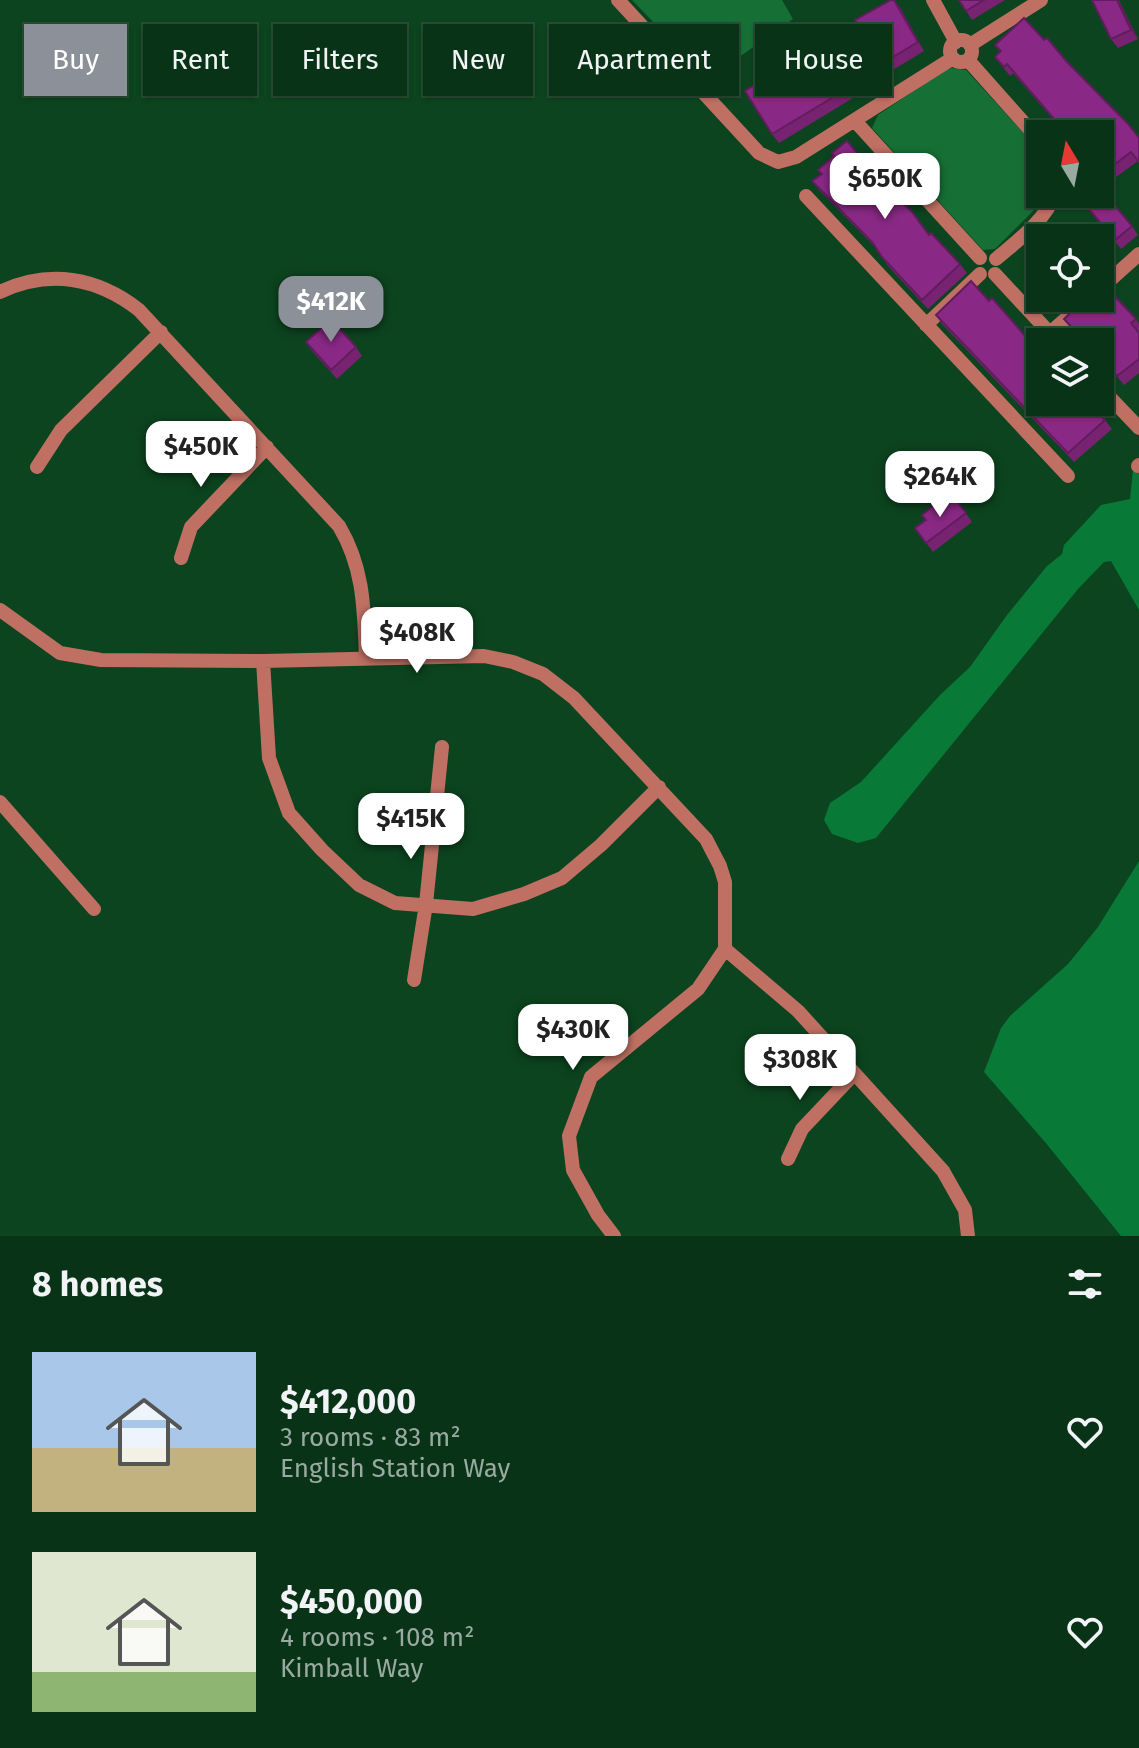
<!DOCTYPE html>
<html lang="en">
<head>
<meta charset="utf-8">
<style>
	body { margin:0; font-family:"Fira Sans",sans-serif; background:#173f24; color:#f1f3f6; height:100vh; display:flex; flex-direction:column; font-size:30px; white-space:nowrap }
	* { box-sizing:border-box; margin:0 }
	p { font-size:26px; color:#99aaa1 }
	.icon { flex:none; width:44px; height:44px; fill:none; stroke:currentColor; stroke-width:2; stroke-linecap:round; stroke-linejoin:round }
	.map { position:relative; height:1236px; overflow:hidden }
	.panel { display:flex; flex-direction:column; background:#093317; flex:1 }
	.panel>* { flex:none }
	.hud { position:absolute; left:24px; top:24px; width:1092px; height:72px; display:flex; gap:16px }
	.needle { width:52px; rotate:350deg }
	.controls { position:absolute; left:1026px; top:120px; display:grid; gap:16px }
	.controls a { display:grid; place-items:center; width:88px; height:88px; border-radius:0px; background:#093317; box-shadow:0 2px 6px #0004,0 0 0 2px #294e36; font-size:40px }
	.price { position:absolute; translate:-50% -68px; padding:0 18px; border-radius:16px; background:#fff; color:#222; font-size:26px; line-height:52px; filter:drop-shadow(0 2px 4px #0008) }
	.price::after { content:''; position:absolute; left:50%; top:48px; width:24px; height:18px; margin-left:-12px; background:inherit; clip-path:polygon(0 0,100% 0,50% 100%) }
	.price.selected { background:#8c9099; color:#fff }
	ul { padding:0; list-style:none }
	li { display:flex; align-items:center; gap:24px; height:200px; padding:0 32px }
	li span { display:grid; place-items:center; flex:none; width:224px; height:160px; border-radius:0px; color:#555 }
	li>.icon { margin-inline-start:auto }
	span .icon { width:96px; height:96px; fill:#fffc; stroke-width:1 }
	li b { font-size:34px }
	h2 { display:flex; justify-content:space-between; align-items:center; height:96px; padding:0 32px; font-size:34px }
	.pill { padding:0 28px; border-radius:0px; background:#093317; box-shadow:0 2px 6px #0004,0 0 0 2px #294e36; font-size:28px; line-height:72px }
	.pill.selected { background:#8c9099; color:#fff }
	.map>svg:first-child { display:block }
	.green { fill:#167035 }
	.forest { fill:#097937 }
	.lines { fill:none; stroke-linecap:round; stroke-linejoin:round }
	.street { stroke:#bf7063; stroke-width:14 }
	.wall { fill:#772372 }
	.shaded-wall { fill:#611d5d }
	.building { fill:#8a2985; stroke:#611d5d; stroke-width:2 }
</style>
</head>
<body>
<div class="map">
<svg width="1139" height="1236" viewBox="0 0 1139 1236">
	<rect width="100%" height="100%" fill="#0c441f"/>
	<!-- green -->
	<path class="green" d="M632,0h150l11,19 -85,60z
		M952,68l14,2 74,81v43h5l-4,9 -46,46 -12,1 -111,-122 6,-13 67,-45z"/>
	<!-- forest -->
	<path class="forest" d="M1139,468v142l-28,-49 -7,1 -26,27 -202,249 -18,5 -26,-9 -8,-14 6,-17 31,-21 79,-87 30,-28 37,-52 40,-49 15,-12 2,-9 37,-40 29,-6 3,-29z
		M1139,861v375h-18l-76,-94 -61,-70 17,-44 9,-12 58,-52 30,-37z"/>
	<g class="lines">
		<!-- street -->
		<path class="street" d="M618,0l141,153 19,9 18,-5 157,-99
			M933,0l23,42
			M950 51a11 11 0 1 1 22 0a11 11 0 1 1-22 0Z
			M970,45l71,-45
			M968,60l72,81
			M855,121l125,137
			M806,196l262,280
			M996,259c21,-18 49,-38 59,-65
			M995,274l63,68
			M1100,289l39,-35
			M0,292c49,-23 97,-15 139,18l200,216c25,42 25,83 27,131
			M926,325l54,-51
			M1050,333l39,-35
			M1100,387l39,41
			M1138,466l1,-1
			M37,467l24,-37 100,-98
			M181,558l10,-31 76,-80
			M0,610l60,43 41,7 162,1 221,-5 29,6 30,12 31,24 132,141 14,27 5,16v67l-27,40 -107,88 -22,59 4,34 25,45 16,21
			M263,661l6,97 20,55 33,37 37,35 36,18 78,6 51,-15 38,-16 39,-33 58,-58
			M0,802l94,107
			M725,949l73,62 145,160 22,39 3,26
			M414,980l12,-76 16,-157
			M788,1159l14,-30 52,-55"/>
	</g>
	<!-- wall -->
	<path class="wall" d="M959,0h46l-33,20z
		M1119,0l19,39 -20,9 -7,-9z
		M900,7l24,44 -54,33 1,3 -92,56 -7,-9 85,-111z
		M1044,40l94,121 -30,22 -8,-9v-40h-34l-53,-61 -3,3 -15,-19 5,-5 -5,-7z
		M812,181l70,2 47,52 31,29 7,9 -39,36 -40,-43 -11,-17 -58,-59z
		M1083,202l49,24 6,9 -17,14z
		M1103,292l33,27 3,5v49l-15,12 -19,-23 -2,1 -3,-3v-18h-16l-20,-23z
		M989,301l116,119 7,9 -38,33 -132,-138 -6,-9z
		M306,342l50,5 6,9 -25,23 -25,-28z
		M953,496l19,26 -39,30 -18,-24z"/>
	<!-- shaded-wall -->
	<path class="shaded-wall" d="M894,0l6,7 24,44 -6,-9z
		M1117,0h2l19,39 -7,-9z"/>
	<!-- building -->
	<path class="building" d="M891,0h3l24,42 -55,33 2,3 -93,56 -27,-43 80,-52 32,-16 -2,-3z
		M959,0h25l-18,11z
		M1092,0h25l14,30 -20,9z
		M1024,18l20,22 3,-2 20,24 61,62 11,14v24l-8,-10 -29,22 -2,-2v-38h-33l-60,-70 -3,3 -9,-10 6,-6 -6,-6z
		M847,141l35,42 30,29 17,23 2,-2 29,31 -38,36 -40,-43 -10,-15 -60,-61 10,-7 -4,-4 16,-14 -2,-3z
		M1100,188l32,38 -17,14 -32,-38 10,-8h7z
		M971,281l18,20 3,-3 48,55v49h48l17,18 -37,33 -132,-138z
		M1100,288l3,4 4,-4 29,31 -5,4 8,10v26l-22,17 -17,-21v-13h-15l-21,-23 22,-21h14z
		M331,319l25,28 -25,23 -25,-28z
		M953,496l13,17 -40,30 -11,-15 11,-8 -4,-5 17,-14 3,4z"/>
</svg>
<div class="controls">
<a><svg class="needle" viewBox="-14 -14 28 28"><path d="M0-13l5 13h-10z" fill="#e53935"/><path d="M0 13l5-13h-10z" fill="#99aaa1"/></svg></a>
<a><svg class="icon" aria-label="locate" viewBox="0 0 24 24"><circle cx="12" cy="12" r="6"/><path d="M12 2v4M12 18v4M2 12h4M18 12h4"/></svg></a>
<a><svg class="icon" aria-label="layers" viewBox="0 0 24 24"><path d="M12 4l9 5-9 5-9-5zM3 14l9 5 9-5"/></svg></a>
</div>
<b class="price" style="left:885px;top:221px">$650K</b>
<b class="price selected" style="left:331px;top:344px">$412K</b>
<b class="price" style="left:201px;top:489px">$450K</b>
<b class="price" style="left:940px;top:519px">$264K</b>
<b class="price" style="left:417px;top:675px">$408K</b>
<b class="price" style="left:411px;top:861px">$415K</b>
<b class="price" style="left:573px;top:1072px">$430K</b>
<b class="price" style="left:800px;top:1102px">$308K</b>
<div class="hud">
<a class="pill selected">Buy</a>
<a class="pill">Rent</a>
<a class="pill">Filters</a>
<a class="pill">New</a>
<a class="pill">Apartment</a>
<a class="pill">House</a>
</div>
</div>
<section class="panel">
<h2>8 homes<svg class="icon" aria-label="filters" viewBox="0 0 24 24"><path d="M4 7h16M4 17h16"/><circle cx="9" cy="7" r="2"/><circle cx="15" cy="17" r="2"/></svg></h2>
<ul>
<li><span style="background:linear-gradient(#a9c7e8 60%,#c2b280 0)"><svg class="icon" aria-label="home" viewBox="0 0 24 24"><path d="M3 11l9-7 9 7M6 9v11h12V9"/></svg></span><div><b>$412,000</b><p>3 rooms · 83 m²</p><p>English Station Way</p></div><svg class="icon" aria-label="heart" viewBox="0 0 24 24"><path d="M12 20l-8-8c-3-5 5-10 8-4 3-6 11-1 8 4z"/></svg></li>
<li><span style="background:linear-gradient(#dfe7d0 75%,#8fb573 0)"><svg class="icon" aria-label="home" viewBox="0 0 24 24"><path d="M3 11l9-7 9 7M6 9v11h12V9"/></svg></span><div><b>$450,000</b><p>4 rooms · 108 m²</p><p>Kimball Way</p></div><svg class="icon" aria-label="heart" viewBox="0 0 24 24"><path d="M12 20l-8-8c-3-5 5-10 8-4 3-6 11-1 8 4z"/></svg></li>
</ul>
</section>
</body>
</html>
